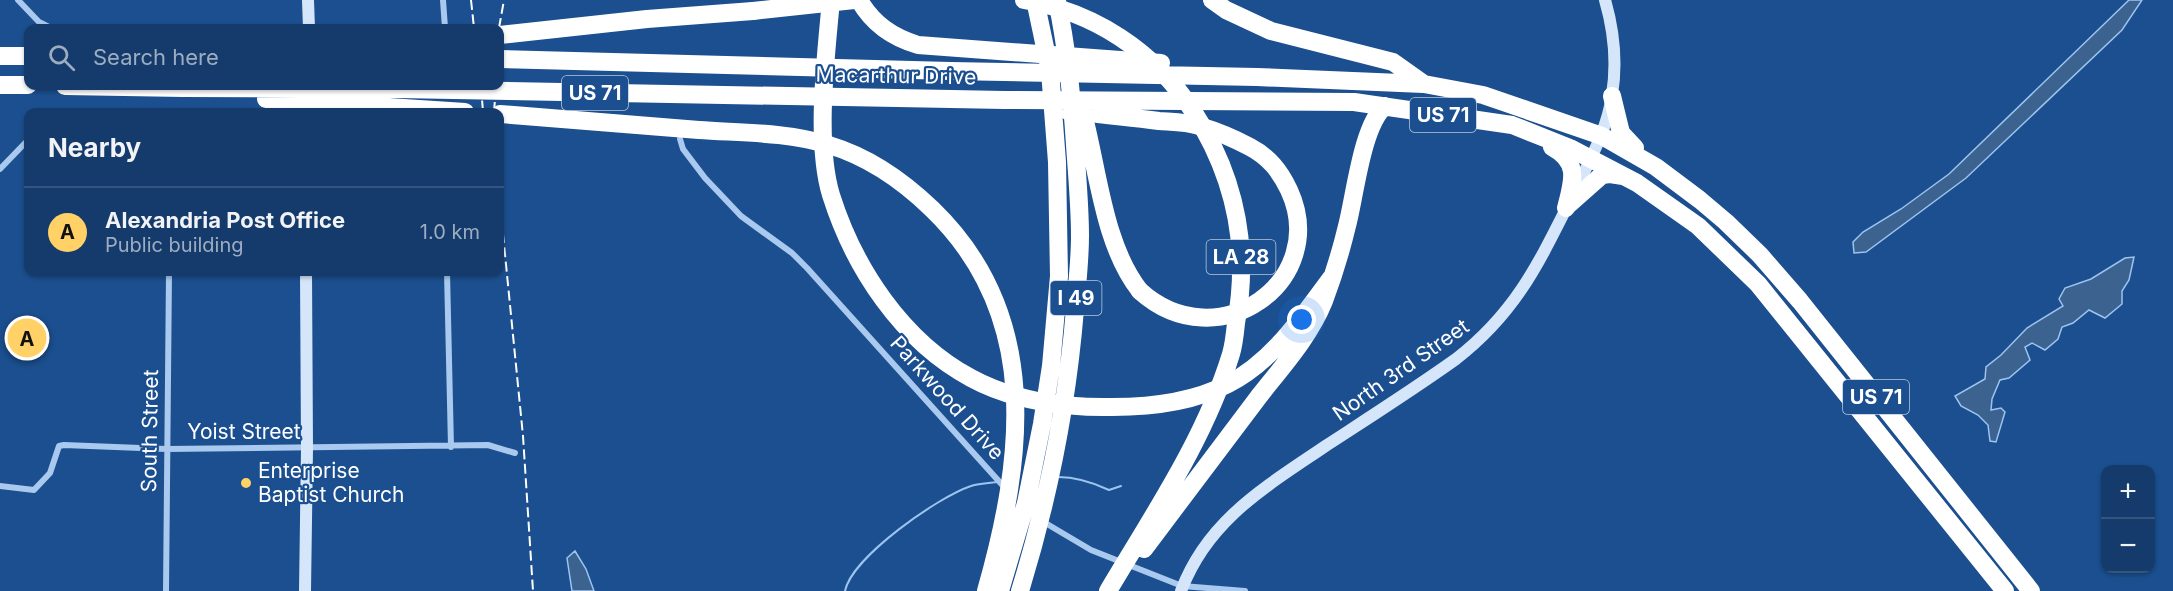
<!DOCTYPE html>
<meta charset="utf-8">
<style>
:root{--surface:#143b6b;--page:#1d4271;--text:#f1f3f6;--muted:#9dadc1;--line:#33557e;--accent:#ffd166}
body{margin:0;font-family:Inter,sans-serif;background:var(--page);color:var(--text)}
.controls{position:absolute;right:18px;bottom:18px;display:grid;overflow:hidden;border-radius:12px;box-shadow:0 2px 4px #0004}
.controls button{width:54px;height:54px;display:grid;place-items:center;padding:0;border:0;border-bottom:2px solid var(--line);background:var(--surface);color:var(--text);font:30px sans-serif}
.you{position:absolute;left:1302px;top:320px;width:21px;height:21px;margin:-15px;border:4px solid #fff;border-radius:50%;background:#1a73e8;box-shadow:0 0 0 9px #1a73e833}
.badge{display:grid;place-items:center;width:39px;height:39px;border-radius:50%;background:var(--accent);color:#111;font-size:20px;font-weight:700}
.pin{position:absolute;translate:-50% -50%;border:3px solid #fff;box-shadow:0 2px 6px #0006}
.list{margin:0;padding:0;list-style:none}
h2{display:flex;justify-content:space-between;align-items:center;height:78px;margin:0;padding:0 24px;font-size:26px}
h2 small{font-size:20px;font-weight:400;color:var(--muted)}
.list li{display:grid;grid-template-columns:39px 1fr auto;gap:18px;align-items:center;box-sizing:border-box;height:90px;padding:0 24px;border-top:2px solid var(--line)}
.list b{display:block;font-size:22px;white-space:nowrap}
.list p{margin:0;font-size:20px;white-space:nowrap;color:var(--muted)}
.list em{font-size:20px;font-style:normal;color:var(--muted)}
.icon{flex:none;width:33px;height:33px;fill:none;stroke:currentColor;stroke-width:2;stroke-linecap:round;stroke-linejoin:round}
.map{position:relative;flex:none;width:2173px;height:591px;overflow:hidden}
.search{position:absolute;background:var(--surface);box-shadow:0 2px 4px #0004;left:24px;top:24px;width:480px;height:66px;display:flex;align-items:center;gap:15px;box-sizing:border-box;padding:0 21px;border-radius:12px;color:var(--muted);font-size:22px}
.panel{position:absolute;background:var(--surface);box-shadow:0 2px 4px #0004;left:24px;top:108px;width:480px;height:168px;border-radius:12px}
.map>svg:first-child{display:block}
.water{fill:#3c6290;stroke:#9cc4f0;stroke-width:1.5}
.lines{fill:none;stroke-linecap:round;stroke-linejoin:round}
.stream{stroke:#9cc4f0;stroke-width:2}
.street{stroke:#a9c9ee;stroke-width:6}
.secondary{stroke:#d6e6fa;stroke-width:12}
.highway{stroke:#fff;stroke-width:18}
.rail{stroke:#fff;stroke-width:2;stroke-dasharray:10 4.5;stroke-linecap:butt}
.highway-bridge{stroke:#fff;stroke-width:18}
.poi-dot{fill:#ffd166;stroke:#1b4f8f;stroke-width:2}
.labels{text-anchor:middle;stroke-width:4.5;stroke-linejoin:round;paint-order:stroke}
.shield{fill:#1b4f8f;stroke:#bbcadd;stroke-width:1.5}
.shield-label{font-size:20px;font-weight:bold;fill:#fff}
.street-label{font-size:21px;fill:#fff;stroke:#1b4f8f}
.poi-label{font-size:21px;fill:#fff;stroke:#1b4f8f;text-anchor:start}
</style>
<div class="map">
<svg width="2173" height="591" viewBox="0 0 2173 591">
<rect width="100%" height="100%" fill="#1b4f8f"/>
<!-- water -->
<path class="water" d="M2129,0H2142L2122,30L1966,178L1866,252L1854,253L1853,242L1863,232L1901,209L1949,174Z
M2134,257L2129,280L2122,291V304L2105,318L2089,310L2073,323L2062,327L2058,339L2045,350L2032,343L2025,347L2030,360L2009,378L2000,380L1992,399L1991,410L2001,408L2005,412L1996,442L1990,441L1988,425L1978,415L1961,406L1955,396L1985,379L1986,367L2001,355L2027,328L2063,306L2059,299L2065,288L2091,279L2125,258Z
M575,551L586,569L594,591H572L567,558Z"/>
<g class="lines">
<!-- stream -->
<path class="stream" d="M1058,477C1076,477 1092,482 1109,490L1121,486
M845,591C852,557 938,497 971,486C979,483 990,483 998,482"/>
<!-- street -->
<path class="street" d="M18,0L39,22L51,28
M443,0L445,28
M680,139L683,149L705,178L741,216L792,253L807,268L1005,488
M0,169L28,140
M447,272L451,447
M0,486L34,490L50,473L59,446L64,445L166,449L488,445L515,453
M1042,521L1091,550L1182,586L1245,591
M166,591L169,272"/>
<!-- secondary -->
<path class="secondary" d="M308,0L309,28
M305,591L307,449L306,272
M1181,591C1208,519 1267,486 1327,445C1370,417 1414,389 1456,359C1518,311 1540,260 1574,193C1589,161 1607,131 1612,95C1617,64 1614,31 1605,0"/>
<!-- highway -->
<path class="highway" d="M831,0C826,56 815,142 831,195C854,268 902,341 971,378C1013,401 1066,408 1112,407C1151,407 1193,402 1228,384C1272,362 1302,317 1331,278
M859,0C873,24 892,37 918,45L1161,63
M1212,0L1226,10L1271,31L1393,62L1424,84
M500,35L647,19L753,11
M0,56H28
M950,71L1257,77L1424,84L1483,95L1602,136L1656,167L1700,200L1726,222L1760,255L1800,301L2031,591
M0,85H28
M65,86L184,88
M1612,96L1621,133L1635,148
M1005,100L1354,102L1512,125L1570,148L1637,183L1698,226L1758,284L2005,591
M1068,111C1098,114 1128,117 1159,121C1172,122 1187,122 1199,126C1216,131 1235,139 1250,147C1269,157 1280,171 1289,190C1331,281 1218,361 1140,291
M1552,147C1580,162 1573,181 1566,208
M1567,206L1602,175L1610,174L1623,176
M1260,395C1283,366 1310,336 1324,301C1333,277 1341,251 1347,226C1355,196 1362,125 1385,106"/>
<!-- rail -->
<path class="rail" d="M471,0L474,28
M499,28L504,0
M481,86L483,112
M494,112L496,86
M500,204L523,436L533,591"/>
<!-- highway-bridge -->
<path class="highway-bridge" d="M1024,0C1094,12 1154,51 1193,111C1235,176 1250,247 1236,323C1235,333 1234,344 1231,354C1205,439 1153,515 1108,591
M753,11L854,0
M500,59L950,71
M184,88L398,89L1005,100
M266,99L465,112
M1081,106C1098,165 1102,243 1140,291
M500,114C566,119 632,125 699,130C742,133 787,132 829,145C869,157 902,180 932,209C1042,315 1024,457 986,591
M1144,549L1260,395
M1000,591L1026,503L1042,424L1051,366L1059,276L1057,162L1050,71L1035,0
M1020,591C1049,497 1067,408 1075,309C1077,285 1080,261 1080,236C1080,206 1077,175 1075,145C1072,97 1067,48 1057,1"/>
</g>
<!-- markers -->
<circle class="poi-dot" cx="246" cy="483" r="6"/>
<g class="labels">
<!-- shield labels -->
<g class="shield">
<rect x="562" y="76" width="66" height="34" rx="4.5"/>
<rect x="1410" y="98" width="66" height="34" rx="4.5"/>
<rect x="1206.5" y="240" width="69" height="34" rx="4.5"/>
<rect x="1050.5" y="281" width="51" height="34" rx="4.5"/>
<rect x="1843" y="380" width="66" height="34" rx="4.5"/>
</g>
<g class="shield-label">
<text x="595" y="100">US 71</text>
<text x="1443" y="122">US 71</text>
<text x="1241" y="264">LA 28</text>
<text x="1076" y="305">I 49</text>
<text x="1876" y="404">US 71</text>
</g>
<!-- street labels -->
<g class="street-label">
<text transform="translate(896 76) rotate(1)" y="7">Macarthur Drive</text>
<text transform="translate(1401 370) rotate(-35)" y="7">North 3rd Street</text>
<text transform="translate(947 398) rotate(48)" y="7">Parkwood Drive</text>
<text transform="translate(150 431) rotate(-89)" y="7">South Street</text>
<text x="244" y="439">Yoist Street</text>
</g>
<!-- poi labels -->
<g class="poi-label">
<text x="258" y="478">Enterprise<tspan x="258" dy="24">Baptist Church</tspan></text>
</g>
</g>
</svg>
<div class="controls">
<button>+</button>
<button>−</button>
</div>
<div class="you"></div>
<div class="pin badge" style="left:27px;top:338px">A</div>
<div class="search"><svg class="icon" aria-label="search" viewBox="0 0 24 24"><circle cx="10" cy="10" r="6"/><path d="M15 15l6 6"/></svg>Search here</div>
<section class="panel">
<h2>Nearby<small></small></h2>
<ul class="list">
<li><span class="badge">A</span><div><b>Alexandria Post Office</b><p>Public building</p></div><em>1.0 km</em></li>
</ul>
</section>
</div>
